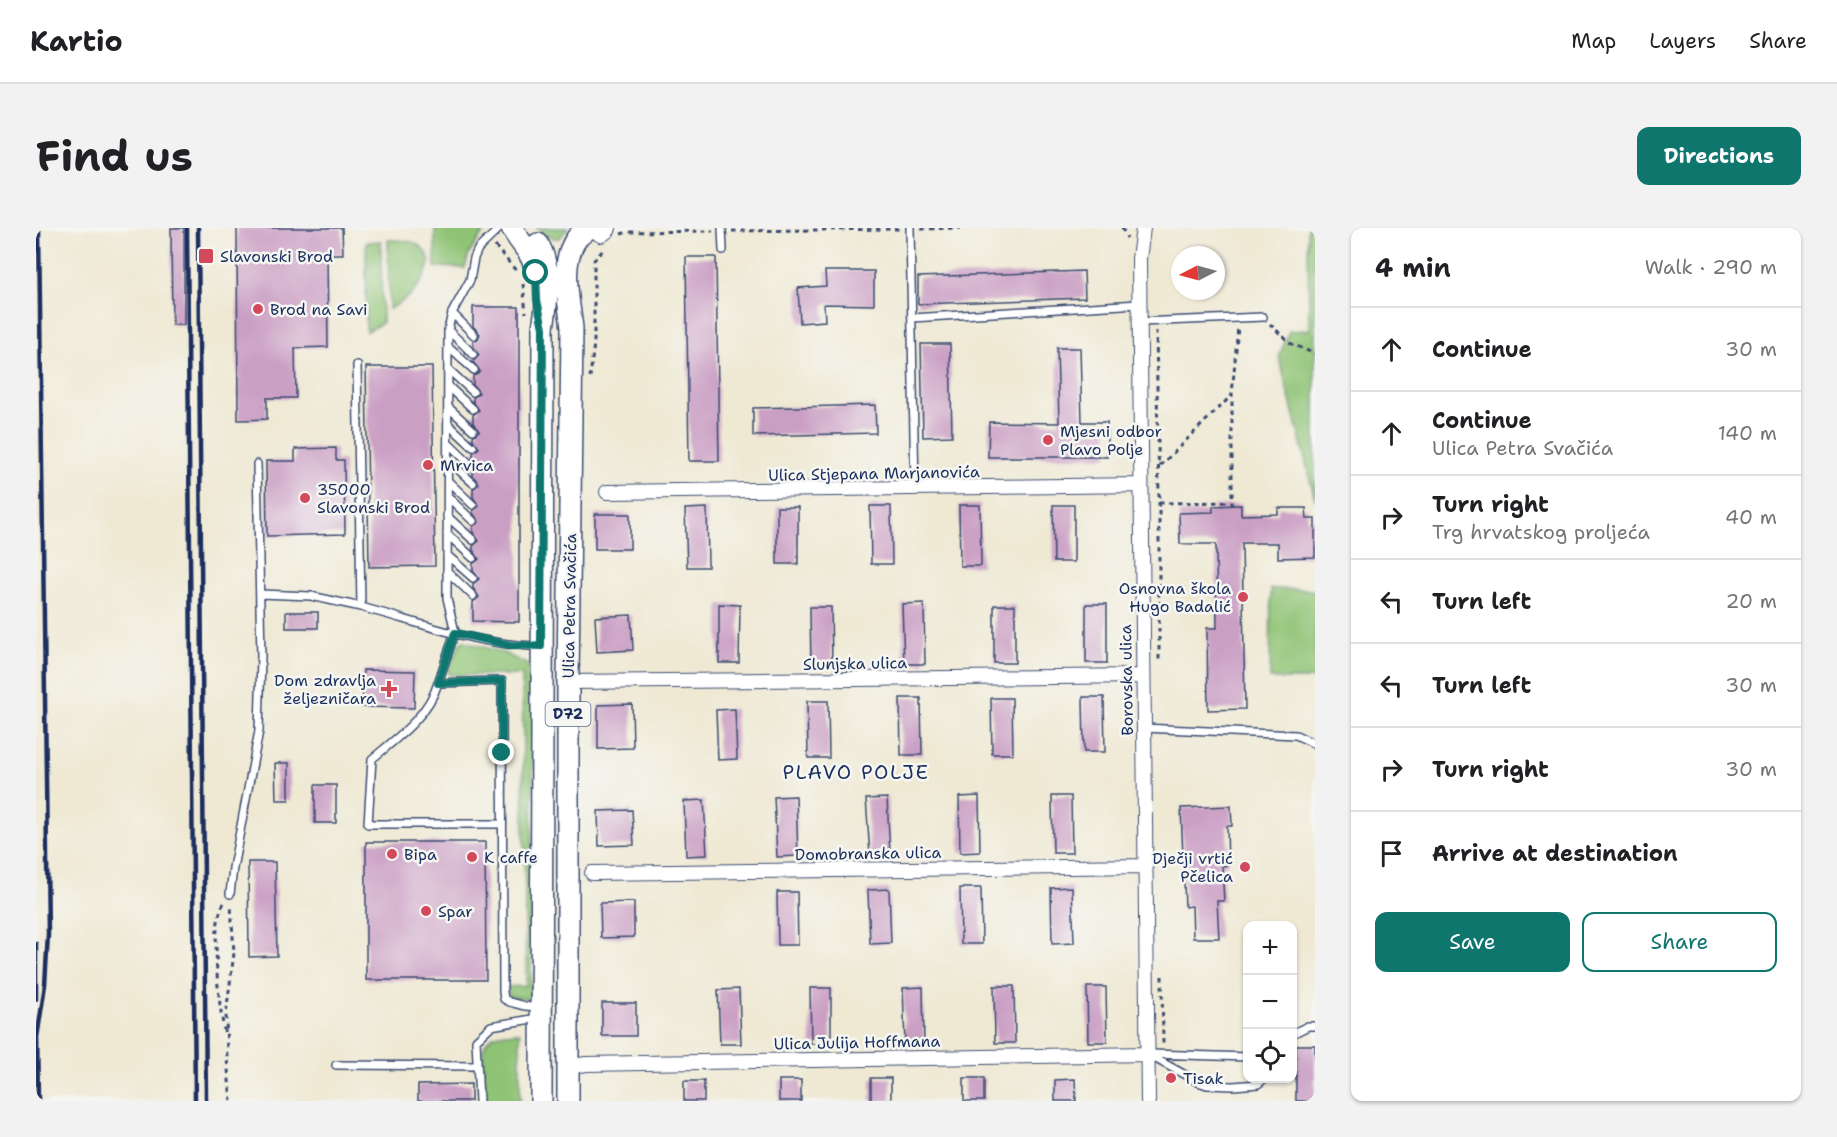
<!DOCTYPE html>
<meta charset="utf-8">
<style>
:root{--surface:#fff;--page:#f2f2f2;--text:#202124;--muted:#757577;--line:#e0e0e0;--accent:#0f766e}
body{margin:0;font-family:"Shantell Sans",sans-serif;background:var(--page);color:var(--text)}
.controls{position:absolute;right:18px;bottom:18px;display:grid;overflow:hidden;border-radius:12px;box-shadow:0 2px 4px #0004}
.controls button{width:54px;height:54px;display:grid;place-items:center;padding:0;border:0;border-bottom:2px solid var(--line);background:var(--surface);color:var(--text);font:30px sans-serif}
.compass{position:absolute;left:1135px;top:18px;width:54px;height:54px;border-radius:50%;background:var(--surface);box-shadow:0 2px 4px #0004;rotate:264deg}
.stop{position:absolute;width:18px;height:18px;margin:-14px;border:4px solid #0f766e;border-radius:50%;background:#fff}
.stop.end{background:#0f766e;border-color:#fff;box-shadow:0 2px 6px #0008}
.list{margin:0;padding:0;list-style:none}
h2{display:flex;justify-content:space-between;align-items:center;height:78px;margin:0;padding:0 24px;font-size:26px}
h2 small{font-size:20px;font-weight:400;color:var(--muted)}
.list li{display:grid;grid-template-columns:39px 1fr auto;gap:18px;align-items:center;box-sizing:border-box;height:84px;padding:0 24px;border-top:2px solid var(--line)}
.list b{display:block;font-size:22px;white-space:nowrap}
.list p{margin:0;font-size:20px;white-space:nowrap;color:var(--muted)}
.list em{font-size:20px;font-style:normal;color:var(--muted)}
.actions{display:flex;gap:12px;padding:18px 24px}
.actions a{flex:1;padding:14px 0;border:2px solid var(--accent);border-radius:12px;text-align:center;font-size:21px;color:var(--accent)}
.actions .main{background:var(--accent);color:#fff}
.icon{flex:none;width:33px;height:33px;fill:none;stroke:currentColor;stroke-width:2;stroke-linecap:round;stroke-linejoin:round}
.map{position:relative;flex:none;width:1279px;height:873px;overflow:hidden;border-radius:12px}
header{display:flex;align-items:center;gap:36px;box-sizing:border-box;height:84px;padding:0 30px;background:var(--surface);border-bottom:2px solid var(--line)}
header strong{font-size:28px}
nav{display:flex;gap:33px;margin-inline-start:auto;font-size:21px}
.intro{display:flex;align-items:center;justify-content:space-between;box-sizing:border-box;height:144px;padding:0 36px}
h1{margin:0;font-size:42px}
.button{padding:15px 27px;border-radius:12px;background:var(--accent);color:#fff;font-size:21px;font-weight:700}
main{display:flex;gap:36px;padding:0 36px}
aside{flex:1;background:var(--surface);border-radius:12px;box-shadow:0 2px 4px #0004}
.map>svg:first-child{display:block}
.green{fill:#8fc374;stroke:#557969;stroke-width:1.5}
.building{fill:#ca9fc4}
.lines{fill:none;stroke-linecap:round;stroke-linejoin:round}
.service-casing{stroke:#3b4b70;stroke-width:10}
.minor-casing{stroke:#3b4b70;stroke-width:16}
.secondary-casing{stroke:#3b4b70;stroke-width:22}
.primary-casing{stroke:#3b4b70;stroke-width:24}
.path{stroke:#3b4b70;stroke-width:3;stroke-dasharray:4.5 4.5;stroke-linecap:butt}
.service{stroke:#fff;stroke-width:7}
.minor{stroke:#fff;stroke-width:14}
.secondary{stroke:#fff;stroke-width:20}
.primary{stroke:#fff;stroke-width:21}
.rail{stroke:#1b2f5e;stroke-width:4.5}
.route{stroke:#0f766e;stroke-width:8}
.poi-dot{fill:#d1495b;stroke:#f6f6f2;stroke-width:2}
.labels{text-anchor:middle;stroke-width:5;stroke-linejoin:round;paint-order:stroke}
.shield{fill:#f6f6f2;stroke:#5d6b8a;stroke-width:1.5}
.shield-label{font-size:15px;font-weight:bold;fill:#1b2f5e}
.poi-label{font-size:16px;fill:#1b2f5e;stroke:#f6f6f2;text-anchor:start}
.street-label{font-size:16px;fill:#1b2f5e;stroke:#f6f6f2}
.quarter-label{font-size:20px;letter-spacing:1.5px;fill:#1b2f5e;stroke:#f6f6f2}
</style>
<header>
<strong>Kartio</strong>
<nav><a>Map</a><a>Layers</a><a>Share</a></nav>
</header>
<div class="intro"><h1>Find us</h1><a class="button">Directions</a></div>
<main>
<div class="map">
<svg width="1279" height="873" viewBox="0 0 1279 873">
<rect width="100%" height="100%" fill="#f6f6f2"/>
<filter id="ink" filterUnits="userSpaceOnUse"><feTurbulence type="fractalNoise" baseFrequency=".0167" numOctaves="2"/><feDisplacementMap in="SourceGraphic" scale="12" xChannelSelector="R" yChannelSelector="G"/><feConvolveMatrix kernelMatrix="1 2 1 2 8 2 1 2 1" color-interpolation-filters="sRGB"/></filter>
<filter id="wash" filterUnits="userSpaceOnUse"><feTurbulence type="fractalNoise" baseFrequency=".008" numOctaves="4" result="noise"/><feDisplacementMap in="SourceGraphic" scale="24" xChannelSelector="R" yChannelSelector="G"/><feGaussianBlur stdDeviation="1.35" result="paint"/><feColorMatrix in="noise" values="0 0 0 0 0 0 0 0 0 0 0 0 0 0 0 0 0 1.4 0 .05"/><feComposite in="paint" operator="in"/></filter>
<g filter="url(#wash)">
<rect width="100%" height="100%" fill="#efe9d4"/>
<!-- green -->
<path class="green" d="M399,0H447V5L433,26L429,40L399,39Z
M501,0H532L524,10C515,11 507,8 501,0Z
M1272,0H1279V271L1243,129L1253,103L1273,102Z
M352,12C372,12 385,11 394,32C389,55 373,71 353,81Z
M345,13L346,95L330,104V14Z
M1235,361L1279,362V451H1234Z
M428,413L468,425L498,440L495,771L476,769L470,763V759L490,758L486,447H413L412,443L423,416Z
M481,804L484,805V873H448L447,823C451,805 465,805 481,804Z"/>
<g id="blocks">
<!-- building -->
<path class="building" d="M135,0H148V97H136Z
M201,0H306L307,26H291L292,119L259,120L260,170H231V191L202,192Z
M650,29H680L683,233H653Z
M789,43H838V77L788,76L789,93L764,95L762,60L790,58Z
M1048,43L1049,70L882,76V49Z
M437,79H483V394L437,393V374L443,369L437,360V356L443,351L437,343V336L443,331L437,322V318L443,313L437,305V298L443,294L437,285V283L443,278L437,269V261L443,256L437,248V244L443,240L437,232V225L443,220L437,212V208L443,203L437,195V187L443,182L437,174V170L443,165L437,157V148L442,146L444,143L437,134L443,127L437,119V113L442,111L444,106L437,98Z
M885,116H914L916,208L887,209Z
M1021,120H1044L1046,194H1071V229H952L953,194L1023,195Z
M330,139H396L399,338L333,339Z
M839,177L840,205L717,208V180Z
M300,220V232H308L309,306L231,308L230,233H259V221Z
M923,277H944L945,338H924Z
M1017,277H1038V334H1018Z
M1205,277V287L1242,286V280H1270L1271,291H1279V329L1242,330V315H1206L1209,481L1172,482L1171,400H1181L1180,316H1144L1143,285L1177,284V278Z
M834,278H855L856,336H835Z
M741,279H762V336H741Z
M671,280L672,339H651L649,281Z
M559,286H594V321H559Z
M888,375L889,436H868L866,376Z
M683,376L704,377L703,435H683Z
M1050,376H1071V435H1050Z
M958,377H979V435H958Z
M774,379H795L796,437H775Z
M250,384H282V400H250Z
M595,387L597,422L561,424L559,389Z
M327,442L379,443L378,480L326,479Z
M1047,469H1068L1069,524H1048Z
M864,470H885L886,527H865Z
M955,470H976L977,526H956Z
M771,473H792L793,530H772Z
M596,476L597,520L562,521V477Z
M699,481L701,531L682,532L680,482Z
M239,535H253V572H240Z
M279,557H300V595H279Z
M760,568L762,628L741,629L738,569Z
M943,568L944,624L924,625L923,569Z
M1016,568H1035L1036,625H1017Z
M851,570L854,626L834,627L830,571Z
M668,572L671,627L650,628L648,573Z
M1195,578L1196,598H1191L1192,637L1186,638L1188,673H1181L1183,710H1157L1156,678L1149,679L1145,580Z
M596,582L598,617L563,618L562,583Z
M330,614H449L450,752H330Z
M212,634H239L241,728L213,729Z
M1036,659L1038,715L1016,716L1015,660Z
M924,660H945L946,716H925Z
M853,661L855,715L834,716L832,662Z
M741,664H761L762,717H742Z
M598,674V709L565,710L564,675Z
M958,758H978L979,815H959Z
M887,759L888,815H869L867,760Z
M1051,759H1070L1071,814H1052Z
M774,760H795V816H775Z
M703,761L705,816H684L682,762Z
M566,775H600V808H566Z
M1260,817H1279V873H1260Z
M835,850H855V873H835Z
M928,850H948V873H928Z
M1039,851L1040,873H1019V852Z
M743,852H765V873H743Z
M648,853H668V873H648Z
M435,856V873H382V857Z"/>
</g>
</g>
<g filter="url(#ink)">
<use href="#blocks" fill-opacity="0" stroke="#3b4b70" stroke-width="1.5"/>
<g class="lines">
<defs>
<path id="service" d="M686,0L687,22
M874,0L879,261
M416,85L438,107
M876,90L1103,76
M1103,94L1227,89
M412,102L437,126
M412,119L438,142
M321,137L325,379C382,394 446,419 505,418
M412,141L437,164
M412,158L437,181
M412,179L437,202
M412,196L437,219
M412,215L437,239
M412,232L437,255
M412,253L437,277
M412,269L437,293
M411,288L437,312
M411,306L437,330
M411,327L437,350
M411,343L437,368
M224,366L275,368L325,379
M419,404L411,370L412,102L416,85L434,52L438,30L442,21L464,0
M402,455L419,404
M1107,500L1260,507L1279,516
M466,596H332L336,531C361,510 392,488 402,455L466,453L467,764L468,771L474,774L489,778L504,779
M194,666L197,640L223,503L225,429L221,236
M1256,806L1272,798H1279
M1111,826L1162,854L1171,857L1197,858L1222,856L1229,850
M1115,826L1212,829
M300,837L441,838
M443,873L440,812L455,798L502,790"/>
<path id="minor" d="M1107,0L1103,31L1112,873
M571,264L1105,257
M532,454L1107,448
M556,645L1109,638
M532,839L550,836L1111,826"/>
<path id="secondary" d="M565,4L570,0"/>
<path id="primary" d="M476,0C483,15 498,26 500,43
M502,16C516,41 511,74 507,100L505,873
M532,873V454L536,100C533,73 523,34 541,10C544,6 549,4 552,0"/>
</defs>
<!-- service casing -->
<use href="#service" class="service-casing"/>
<!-- minor casing -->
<use href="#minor" class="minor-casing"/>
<!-- secondary casing -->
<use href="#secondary" class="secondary-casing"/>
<!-- primary casing -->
<use href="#primary" class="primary-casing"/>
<!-- path -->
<path class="path" d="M1086,0L1091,10
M885,1L925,0
M696,3L863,1
M585,6L592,4L677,3
M459,18L482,45
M487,56L490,85
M1234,96L1254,115L1279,126
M1120,103L1123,267V435
M554,150L558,115V32L569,20
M1124,238L1196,167L1202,98
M1123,275L1196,274
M1196,277V167
M188,675C173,698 183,779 189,807
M1126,748L1127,816
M195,873L191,831L190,786L198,725L195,676"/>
<!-- service -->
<use href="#service" class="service"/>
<!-- minor -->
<use href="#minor" class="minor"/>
<!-- secondary -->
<use href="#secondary" class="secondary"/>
<!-- primary -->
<use href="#primary" class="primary"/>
<!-- rail -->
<path class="rail" d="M151,0L159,873
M162,0L170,873
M0,716V771
M1,801L2,873
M1,810L9,757L12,706L3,0"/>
</g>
</g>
<g class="lines" filter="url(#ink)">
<!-- route -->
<path class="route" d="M466,525V453L402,455L419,405L474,417L505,418L507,100L501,72L500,45"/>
</g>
<!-- markers -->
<g class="poi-dot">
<rect x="162" y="20" width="16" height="16" rx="3"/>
<circle cx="222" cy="81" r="6"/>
<circle cx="1012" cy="212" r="6"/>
<circle cx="392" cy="237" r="6"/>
<circle cx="269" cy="270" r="6"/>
<circle cx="1207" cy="369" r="6"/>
<path d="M350 452h6v6h6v6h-6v6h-6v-6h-6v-6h6z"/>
<circle cx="356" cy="626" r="6"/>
<circle cx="436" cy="629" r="6"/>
<circle cx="1209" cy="639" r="6"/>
<circle cx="390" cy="683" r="6"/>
<circle cx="1135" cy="850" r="6"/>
</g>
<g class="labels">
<!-- shield labels -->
<rect class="shield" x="509.5" y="474" width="45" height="24" rx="4.5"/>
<g class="shield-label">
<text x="532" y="491">D72</text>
</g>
<!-- poi labels -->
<g class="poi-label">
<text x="184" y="34">Slavonski Brod</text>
<text x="234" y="87">Brod na Savi</text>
<text x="1024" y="209">Mjesni odbor<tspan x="1024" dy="18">Plavo Polje</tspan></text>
<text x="404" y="243">Mrvica</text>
<text x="281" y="267">35000<tspan x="281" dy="18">Slavonski Brod</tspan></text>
<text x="1195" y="366" text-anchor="end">Osnovna škola<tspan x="1195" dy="18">Hugo Badalić</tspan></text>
<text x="340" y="458" text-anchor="end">Dom zdravlja<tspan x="340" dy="18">željezničara</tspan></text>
<text x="368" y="632">Bipa</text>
<text x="448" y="635">K caffe</text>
<text x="1197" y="636" text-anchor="end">Dječji vrtić<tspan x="1197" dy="18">Pčelica</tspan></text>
<text x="402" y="689">Spar</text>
<text x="1147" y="856">Tisak</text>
</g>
<!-- street labels -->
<g class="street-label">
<text transform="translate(838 245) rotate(-1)" y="6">Ulica Stjepana Marjanovića</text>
<text transform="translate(533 378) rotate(-89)" y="6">Ulica Petra Svačića</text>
<text transform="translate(819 435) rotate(-1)" y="6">Slunjska ulica</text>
<text transform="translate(1090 452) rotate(-91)" y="6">Borovska ulica</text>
<text transform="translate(832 625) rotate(-1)" y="6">Domobranska ulica</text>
<text transform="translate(821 814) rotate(-1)" y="6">Ulica Julija Hoffmana</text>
</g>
<!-- quarter labels -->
<g class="quarter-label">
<text x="820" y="551">PLAVO POLJE</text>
</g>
</g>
</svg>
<div class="controls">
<button>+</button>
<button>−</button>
<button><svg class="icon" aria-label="locate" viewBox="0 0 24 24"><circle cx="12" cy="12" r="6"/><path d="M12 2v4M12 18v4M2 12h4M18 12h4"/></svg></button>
</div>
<svg class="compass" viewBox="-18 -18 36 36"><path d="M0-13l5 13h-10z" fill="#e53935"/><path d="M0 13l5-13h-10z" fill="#757577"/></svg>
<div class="stop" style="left:500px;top:45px"></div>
<div class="stop end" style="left:466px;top:525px"></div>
</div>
<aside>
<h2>4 min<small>Walk · 290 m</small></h2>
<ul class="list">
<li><svg class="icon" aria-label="ahead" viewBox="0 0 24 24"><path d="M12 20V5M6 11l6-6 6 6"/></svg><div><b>Continue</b></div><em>30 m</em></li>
<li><svg class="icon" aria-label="ahead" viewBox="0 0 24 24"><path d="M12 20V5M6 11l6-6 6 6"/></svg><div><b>Continue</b><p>Ulica Petra Svačića</p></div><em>140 m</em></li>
<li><svg class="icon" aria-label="right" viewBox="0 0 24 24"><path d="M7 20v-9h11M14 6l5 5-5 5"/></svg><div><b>Turn right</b><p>Trg hrvatskog proljeća</p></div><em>40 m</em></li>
<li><svg class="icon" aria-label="left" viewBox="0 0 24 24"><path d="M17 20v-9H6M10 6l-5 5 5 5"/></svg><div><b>Turn left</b></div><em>20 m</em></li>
<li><svg class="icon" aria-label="left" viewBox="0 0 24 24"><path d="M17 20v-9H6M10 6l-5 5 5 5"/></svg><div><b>Turn left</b></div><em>30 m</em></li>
<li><svg class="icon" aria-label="right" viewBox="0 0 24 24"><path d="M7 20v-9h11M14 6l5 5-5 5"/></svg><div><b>Turn right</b></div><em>30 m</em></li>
<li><svg class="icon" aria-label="arrive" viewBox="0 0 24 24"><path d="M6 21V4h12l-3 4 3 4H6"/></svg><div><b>Arrive at destination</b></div></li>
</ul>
<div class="actions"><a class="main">Save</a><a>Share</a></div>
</aside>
</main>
